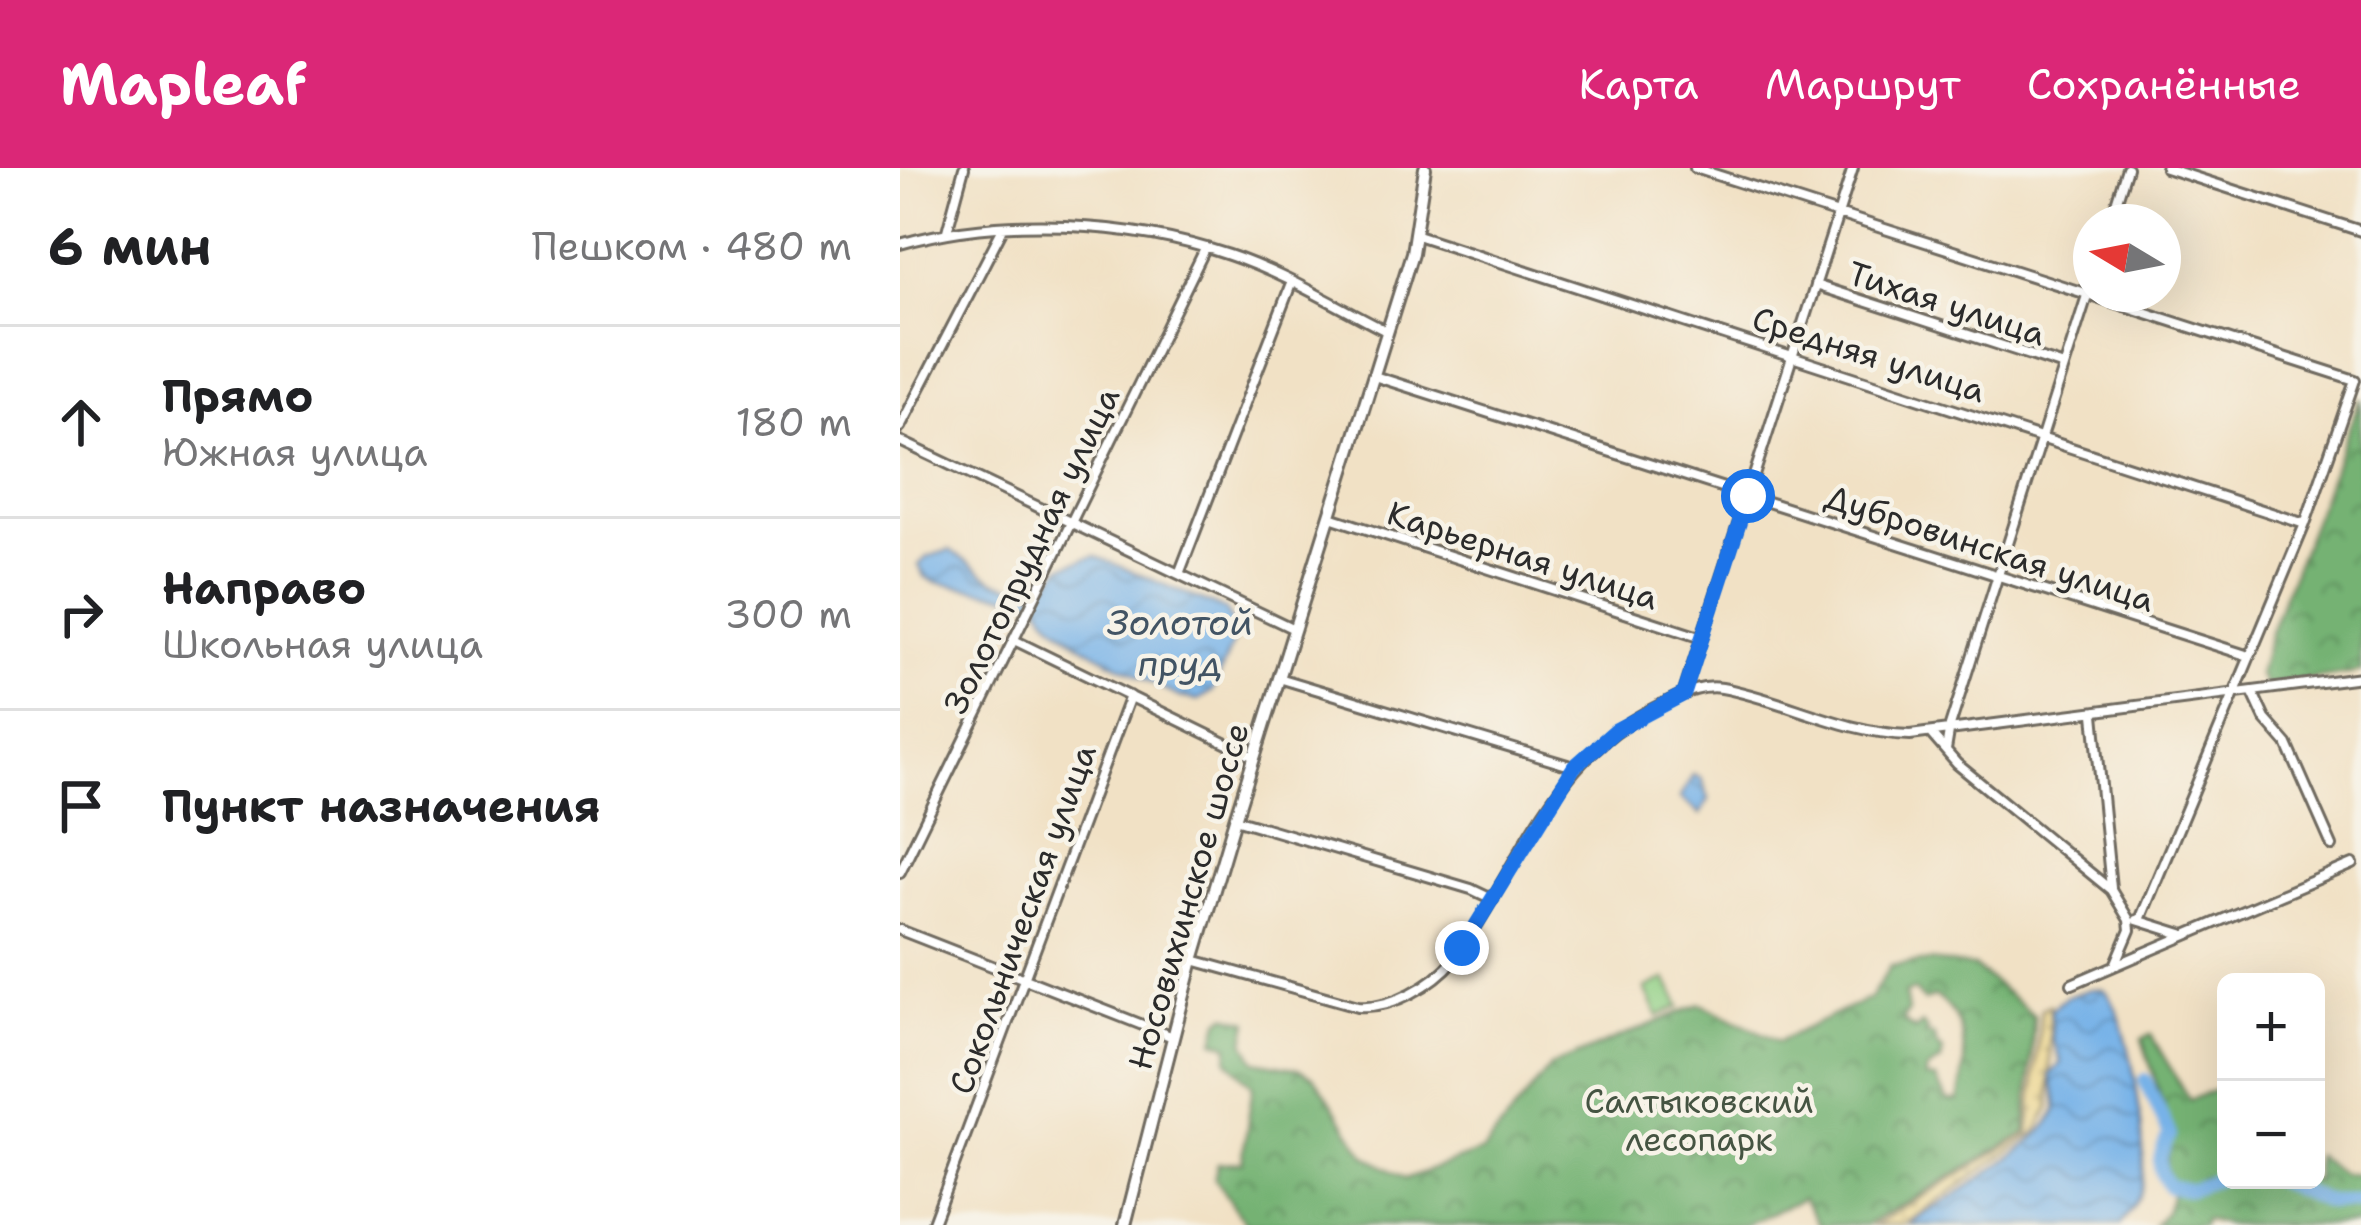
<!DOCTYPE html>
<html lang="ru">
<meta charset="utf-8">
<style>
:root{--surface:#fff;--page:#f2f2f2;--text:#202124;--muted:#757577;--line:#e0e0e0;--accent:#db2777}
body{margin:0;font-family:"Shantell Sans",sans-serif;background:var(--page);color:var(--text)}
.controls{position:absolute;right:36px;bottom:36px;display:grid;overflow:hidden;border-radius:18px;box-shadow:0 12px 48px #0002}
.controls button{width:108px;height:108px;display:grid;place-items:center;padding:0;border:0;border-bottom:3px solid var(--line);background:var(--surface);color:var(--text);font:60px sans-serif}
.compass{position:absolute;left:1173px;top:36px;width:108px;height:108px;border-radius:50%;background:var(--surface);box-shadow:0 12px 48px #0002;rotate:280deg}
.stop{position:absolute;width:36px;height:36px;margin:-27px;border:9px solid #1a73e8;border-radius:50%;background:#fff}
.stop.end{background:#1a73e8;border-color:#fff;box-shadow:0 3px 12px #0008}
.list{margin:0;padding:0;list-style:none}
h2{display:flex;justify-content:space-between;align-items:center;height:156px;margin:0;padding:0 48px;font-size:51px}
h2 small{font-size:39px;font-weight:400;color:var(--muted)}
.list li{display:grid;grid-template-columns:78px 1fr auto;gap:36px;align-items:center;box-sizing:border-box;height:192px;padding:0 48px;border-top:3px solid var(--line)}
.list b{display:block;font-size:45px;white-space:nowrap}
.list p{margin:0;font-size:39px;white-space:nowrap;color:var(--muted)}
.list em{font-size:39px;font-style:normal;color:var(--muted)}
.icon{flex:none;width:66px;height:66px;fill:none;stroke:currentColor;stroke-width:2;stroke-linecap:round;stroke-linejoin:round}
.map{position:relative;flex:none;width:1461px;height:1057px;overflow:hidden}
header{display:flex;align-items:center;gap:72px;box-sizing:border-box;height:168px;padding:0 60px;background:var(--accent);color:#fff}
header strong{font-size:57px}
nav{display:flex;gap:66px;margin-inline-start:auto;font-size:42px}
main{display:flex}
aside{flex:1;background:var(--surface)}
.map>svg:first-child{display:block}
.forest{fill:url(#forest-crowns);stroke:#506e4f;stroke-width:3;fill-rule:evenodd}
.sand{fill:url(#sand-dots);stroke:#8c8264;stroke-width:3}
.green{fill:#92d086;stroke:#5e7e58;stroke-width:3}
.water{fill:url(#water-waves);stroke:#516e8a;stroke-width:3}
.lines{fill:none;stroke-linecap:round;stroke-linejoin:round}
.river{stroke:#77b2e8;stroke-width:14}
.street-casing{stroke:#706b61;stroke-width:14}
.secondary-casing{stroke:#706b61;stroke-width:16}
.street{stroke:#fff;stroke-width:8}
.secondary{stroke:#fff;stroke-width:10}
.route{stroke:#1a73e8;stroke-width:15}
.labels{text-anchor:middle;stroke-width:9;stroke-linejoin:round;paint-order:stroke}
.street-label{font-size:33px;fill:#2b2b2b;stroke:#f7f3e8}
.park-label{font-size:33px;fill:#455442;stroke:#f7f3e8}
.water-label{font-size:36px;font-style:italic;fill:#425464;stroke:#f7f3e8}
</style>
<header>
<strong>Mapleaf</strong>
<nav><a>Карта</a><a>Маршрут</a><a>Сохранённые</a></nav>
</header>
<main>
<aside>
<h2>6 мин<small>Пешком · 480 m</small></h2>
<ul class="list">
<li><svg class="icon" aria-label="ahead" viewBox="0 0 24 24"><path d="M12 20V5M6 11l6-6 6 6"/></svg><div><b>Прямо</b><p>Южная улица</p></div><em>180 m</em></li>
<li><svg class="icon" aria-label="right" viewBox="0 0 24 24"><path d="M7 20v-9h11M14 6l5 5-5 5"/></svg><div><b>Направо</b><p>Школьная улица</p></div><em>300 m</em></li>
<li><svg class="icon" aria-label="arrive" viewBox="0 0 24 24"><path d="M6 21V4h12l-3 4 3 4H6"/></svg><div><b>Пункт назначения</b></div></li>
</ul>
</aside>
<div class="map">
<svg width="1461" height="1057" viewBox="0 0 1461 1057">
<defs>
<pattern id="forest-crowns" width="20" height="18" patternUnits="userSpaceOnUse" patternTransform="scale(3)"><rect width="20" height="18" fill="#75b273"/><path d="M2 6a3 3 0 1 1 6 0M12 15a3 3 0 1 1 6 0" fill="none" stroke="#60915f"/></pattern>
<pattern id="sand-dots" width="8" height="8" patternUnits="userSpaceOnUse" patternTransform="scale(3)"><rect width="8" height="8" fill="#eeda9e"/><path d="M2 2h.1M6 6h.1" fill="none" stroke="#cb8" stroke-width="1.8" stroke-linecap="round"/></pattern>
<pattern id="water-waves" width="16" height="10" patternUnits="userSpaceOnUse" patternTransform="scale(3)"><rect width="16" height="10" fill="#77b2e8"/><path d="M0 5q4-4 8 0t8 0" fill="none" stroke="#6291bc"/></pattern>
</defs>
<rect width="100%" height="100%" fill="#f7f3e8"/>
<filter id="ink" filterUnits="userSpaceOnUse"><feTurbulence type="fractalNoise" baseFrequency=".00833" numOctaves="2"/><feDisplacementMap in="SourceGraphic" scale="24" xChannelSelector="R" yChannelSelector="G"/><feConvolveMatrix kernelMatrix="1 2 1 2 8 2 1 2 1" color-interpolation-filters="sRGB"/></filter>
<filter id="wash" filterUnits="userSpaceOnUse"><feTurbulence type="fractalNoise" baseFrequency=".004" numOctaves="4" result="noise"/><feDisplacementMap in="SourceGraphic" scale="48" xChannelSelector="R" yChannelSelector="G"/><feGaussianBlur stdDeviation="2.7" result="paint"/><feColorMatrix in="noise" values="0 0 0 0 0 0 0 0 0 0 0 0 0 0 0 0 0 1.4 0 .05"/><feComposite in="paint" operator="in"/></filter>
<g filter="url(#wash)">
<rect width="100%" height="100%" fill="#f1e1c5"/>
<!-- forest -->
<path class="forest" d="M1461,230V504L1366,518L1359,507L1370,464Z
M1031,793L1074,799L1134,847L1126,965L966,1057H920L903,1030L846,1057H346L314,1011L318,995L342,994L353,918L328,892L329,877L315,872L320,852L326,847L349,853L345,873L355,893L400,901L415,910L466,988L505,1011L583,983L651,898L801,836L879,873L970,830L991,798ZM1014,822L1024,833L1035,828C1070,850 1067,898 1059,933H1048L1036,911L1025,910L1027,902L1041,893L1043,882L1038,880L1033,867H1025L1028,862L1022,856L1015,862L1002,853L1008,844L1005,826Z
M1251,867L1289,932L1326,918V1012H1416V987L1442,1006L1461,1007V1057H1331L1304,1051L1302,1057H1254L1265,1045L1272,1021L1266,999L1272,964L1242,871Z"/>
<!-- sand -->
<path class="sand" d="M1150,837V940L1136,964L1004,1057H974L1129,965L1141,841Z"/>
<!-- green -->
<path class="green" d="M766,811L780,838L758,848L745,821Z"/>
<!-- water -->
<path class="water" d="M50,382L94,413L140,426L162,398L195,388L325,442L337,464L313,523L299,532L279,529C245,510 149,470 139,433L34,414L24,408L19,397L27,389Z
M793,607L801,610L809,631L800,646L780,630Z
M1192,821L1204,822C1231,846 1248,978 1242,1015C1239,1030 1228,1044 1220,1057H1011C1023,1044 1035,1041 1049,1031C1074,1015 1147,969 1156,943C1160,931 1152,919 1150,907L1161,895L1152,870L1151,842L1166,829Z"/>
<g class="lines">
<!-- river -->
<path class="river" d="M1245,912L1270,967C1259,986 1255,999 1268,1018L1290,1021L1326,1008
M1376,1012L1430,1035H1461"/>
</g>
</g>
<g filter="url(#ink)">
<g class="lines">
<defs>
<path id="street" d="M795,0L1455,212L1405,356L1240,752
M1266,0L1461,63
M1210,54L1227,0
M47,63L64,0
M517,67L1405,356
M0,76C101,47 229,53 329,87C383,105 436,138 488,164
M915,117L1164,198
M474,208L1349,488
M0,259L103,60
M0,273L394,461
M430,349L802,470
M279,406L391,116
M114,472L354,589
M379,510L674,599
M784,525L953,0
M1353,525L1365,551L1387,576L1432,678
M1194,546L1211,720
M1031,566L1057,596L1211,722L1229,752L1230,762L1216,795
M1046,582L1050,558L1191,115
M335,651L571,721L592,731
M0,704L305,81
M1237,752L1285,767
M0,762L273,869
M293,792L458,838C492,841 533,817 555,791C621,697 649,590 760,537C780,528 799,516 822,520C886,532 942,565 1010,567L1461,509
M1172,816L1453,696
M32,1057L230,528"/>
<path id="secondary" d="M225,1057L293,792L335,651L512,85L525,0"/>
</defs>
<!-- street casing -->
<use href="#street" class="street-casing"/>
<!-- secondary casing -->
<use href="#secondary" class="secondary-casing"/>
<!-- street -->
<use href="#street" class="street"/>
<!-- secondary -->
<use href="#secondary" class="secondary"/>
</g>
</g>
<g class="lines" filter="url(#ink)">
<!-- route -->
<path class="route" d="M562,780L674,599L716,562L784,526L848,328"/>
</g>
<g class="labels">
<!-- street labels -->
<g class="street-label">
<text transform="translate(1047 135) rotate(18)" y="12">Тихая улица</text>
<text transform="translate(969 186) rotate(18)" y="12">Средняя улица</text>
<text transform="translate(1090 380) rotate(18)" y="12">Дубровинская улица</text>
<text transform="translate(131 382) rotate(-64)" y="12">Золотопрудная улица</text>
<text transform="translate(623 387) rotate(18)" y="12">Карьерная улица</text>
<text transform="translate(288 728) rotate(-74)" y="12">Носовихинское шоссе</text>
<text transform="translate(122 751) rotate(-70)" y="12">Сокольническая улица</text>
</g>
<!-- park labels -->
<g class="park-label">
<text x="799" y="945">Салтыковский<tspan x="799" dy="38">лесопарк</tspan></text>
</g>
<!-- water labels -->
<g class="water-label">
<text x="280" y="467">Золотой<tspan x="280" dy="41">пруд</tspan></text>
</g>
</g>
</svg>
<div class="controls">
<button>+</button>
<button>−</button>
</div>
<svg class="compass" viewBox="-18 -18 36 36"><path d="M0-13l5 13h-10z" fill="#e53935"/><path d="M0 13l5-13h-10z" fill="#757577"/></svg>
<div class="stop" style="left:848px;top:328px"></div>
<div class="stop end" style="left:562px;top:780px"></div>
</div>
</main>
